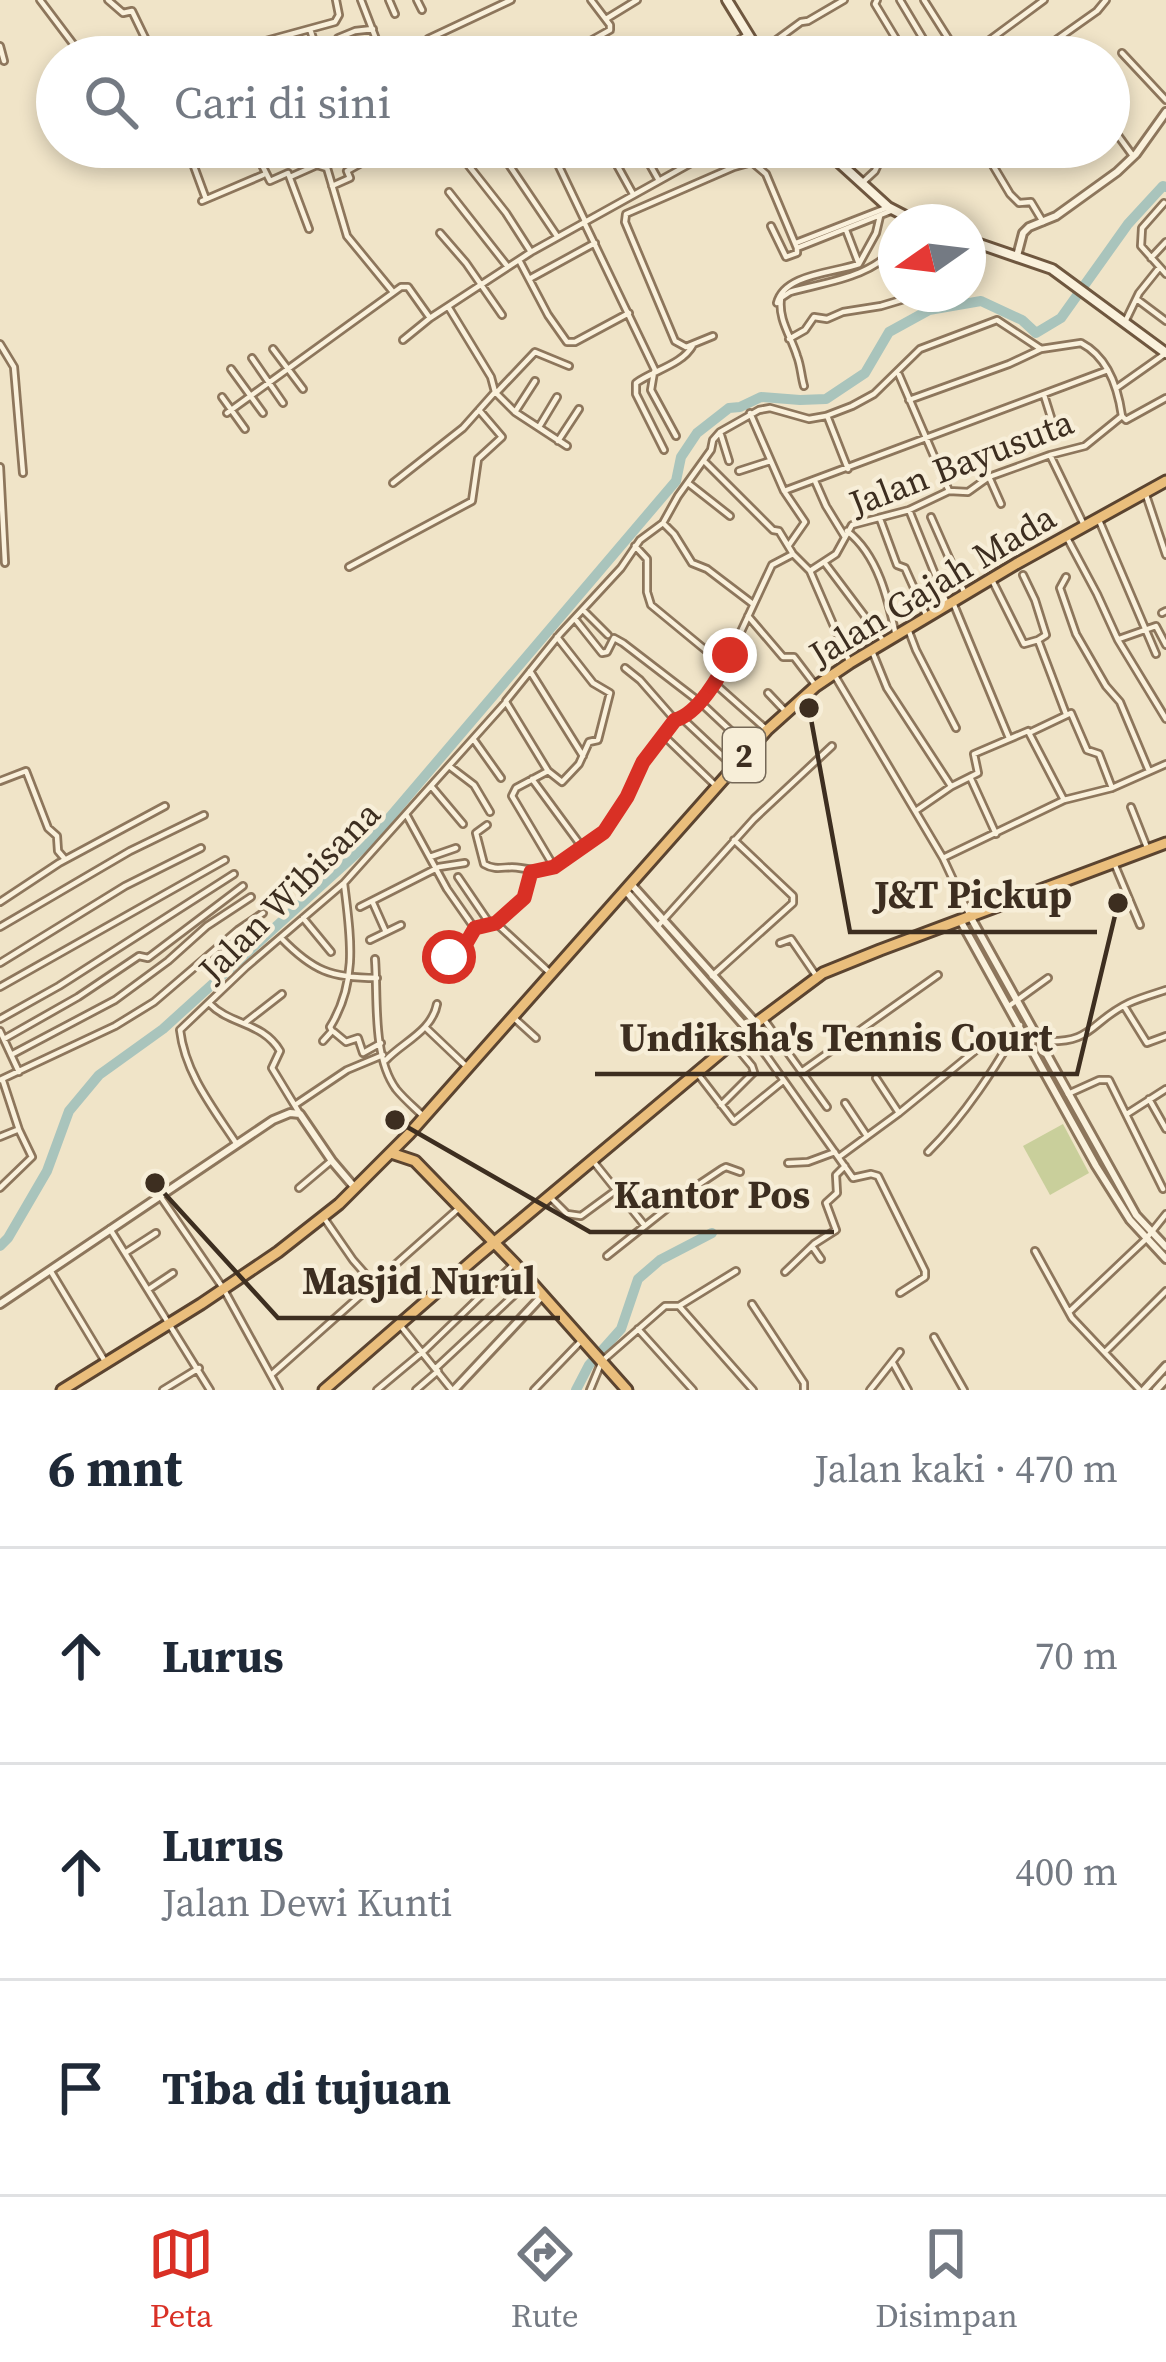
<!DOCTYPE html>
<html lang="id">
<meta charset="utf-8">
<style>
:root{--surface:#fff;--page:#f2f2f3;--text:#1f2937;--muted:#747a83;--line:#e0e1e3;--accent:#d93025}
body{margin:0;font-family:"Source Serif 4",serif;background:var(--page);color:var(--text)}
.compass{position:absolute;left:878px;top:204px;width:108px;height:108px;border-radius:50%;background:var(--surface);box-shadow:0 6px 18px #0003;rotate:256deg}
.stop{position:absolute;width:36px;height:36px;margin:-27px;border:9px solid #d93025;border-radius:50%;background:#fff}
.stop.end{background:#d93025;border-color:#fff;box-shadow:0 3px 12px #0008}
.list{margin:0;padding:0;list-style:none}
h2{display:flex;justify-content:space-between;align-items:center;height:156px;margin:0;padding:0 48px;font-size:51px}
h2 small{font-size:39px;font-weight:400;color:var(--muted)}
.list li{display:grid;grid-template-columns:78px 1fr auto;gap:36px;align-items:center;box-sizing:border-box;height:216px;padding:0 48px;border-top:3px solid var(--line)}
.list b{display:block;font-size:45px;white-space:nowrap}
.list p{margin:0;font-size:39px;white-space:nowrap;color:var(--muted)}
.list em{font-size:39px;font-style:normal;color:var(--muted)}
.icon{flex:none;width:66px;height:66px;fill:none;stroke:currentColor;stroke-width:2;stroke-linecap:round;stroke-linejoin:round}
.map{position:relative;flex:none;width:1166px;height:1390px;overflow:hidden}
.search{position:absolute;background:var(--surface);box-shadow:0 6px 18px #0003;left:36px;right:36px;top:36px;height:132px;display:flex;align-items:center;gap:30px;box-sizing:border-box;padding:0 42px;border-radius:66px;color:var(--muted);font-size:45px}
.sheet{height:804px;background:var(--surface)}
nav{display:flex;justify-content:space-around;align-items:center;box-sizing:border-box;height:168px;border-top:3px solid var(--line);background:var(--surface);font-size:33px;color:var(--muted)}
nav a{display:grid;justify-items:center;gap:6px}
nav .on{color:var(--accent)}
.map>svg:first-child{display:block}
.green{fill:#c9cf9b}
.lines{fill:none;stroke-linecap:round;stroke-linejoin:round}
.river{stroke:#a9c4bc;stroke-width:10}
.minor-casing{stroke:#8d765c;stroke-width:10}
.tertiary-casing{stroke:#8d765c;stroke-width:12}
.secondary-casing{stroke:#6f573f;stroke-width:14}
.trunk-casing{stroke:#5b4430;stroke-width:15}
.minor{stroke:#faf1dc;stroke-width:4.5}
.tertiary{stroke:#faf1dc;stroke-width:6}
.secondary{stroke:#faf1dc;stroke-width:8}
.trunk{stroke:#eabe7c;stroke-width:9}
.route{stroke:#d93025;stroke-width:15}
.labels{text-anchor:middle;stroke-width:9;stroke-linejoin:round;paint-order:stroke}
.shield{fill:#f7eed8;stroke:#756857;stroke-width:3}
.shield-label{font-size:33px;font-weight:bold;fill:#3d2e20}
.street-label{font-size:36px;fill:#3d2e20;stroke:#f7eed8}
.leader{fill:none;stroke:#3d2e20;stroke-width:4.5}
.callout-dot{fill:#3d2e20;stroke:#f7eed8;stroke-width:4.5}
.callout-label{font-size:39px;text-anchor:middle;font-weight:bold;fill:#3d2e20;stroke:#f7eed8;stroke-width:9;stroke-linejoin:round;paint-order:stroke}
</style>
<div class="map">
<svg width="1166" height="1390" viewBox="0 0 1166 1390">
<rect width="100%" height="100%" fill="#f0e4c8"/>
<!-- green -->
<path class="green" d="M1063,1124L1089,1173L1050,1195L1023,1146Z"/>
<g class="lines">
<!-- river -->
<path class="river" d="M0,1246L8,1238L47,1171L69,1111L99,1075L163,1029L367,844L676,481L681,457L697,433L729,408L740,407L761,397L800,400L826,399L865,373L889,332L929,310L981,301L1022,320L1036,333L1061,318L1128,224L1163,186L1166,187
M576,1390L589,1365L621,1329L638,1279L660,1260L712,1233"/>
<defs>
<path id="minor" d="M40,0L83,57
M108,0L123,13L132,11L147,42
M361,0L381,52L397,48L401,57
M389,0L395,14
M417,0L422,10
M877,0L875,4L907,57
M900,0L934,57
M924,0L960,57
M606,19L637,0
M310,29L319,57
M338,38L355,31L373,29
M428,39L511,0
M0,46L4,61
M760,52L801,22L808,21L844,0
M569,53L610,30V25L591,0
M1122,53L1166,100
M222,57L262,42L335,22L339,15L336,0
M344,57H352
M709,57L749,34
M986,57L987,42L1044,0
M1032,57L1097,11L1106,0
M1109,99L1117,111L1109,121
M1109,123L1133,156
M253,147L270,181L288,173L309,229
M454,147L506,213L531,252
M497,147L557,236
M607,147L633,194
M640,147L658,179
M748,147L755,163
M982,147L1010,194L1019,203L1031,202L1043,222
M554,156L585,221
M834,158L850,147
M1051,160L1071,147
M192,161L206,199
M183,163L232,147
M994,166L1020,147
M290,177L317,165L327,168L347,236L393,292
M862,183L875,171L886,147
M332,186L350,178L347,171L365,161L383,156L378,147
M449,192L508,267
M202,201L263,175
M1164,203L1142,228L1141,246L1166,274
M584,222L656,372
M771,226L786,257L797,253V248L893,210
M846,230L859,264
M440,233L466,263L502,315
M796,243L886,208
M1151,258L1166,242
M519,260L548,315L567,342H575L629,313
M531,278L595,243
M1138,300L1166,321
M777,303C784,274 833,273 859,264L876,233L880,216
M1125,322L1139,293L1159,268
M713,336L686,347L675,341L625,222L626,214L734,167L752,162L766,174L797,248
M789,339L805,330L814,317L827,319L843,312L881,306L921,294
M403,340L430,318L531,252L720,147
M0,344L14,367L23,473
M273,349L303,389
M252,358L283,403
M231,369L263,413
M654,372L651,390L676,436
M899,375L949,491
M804,386C801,376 801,366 797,356C791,336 778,320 781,298L790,292C825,282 875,277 896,245
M1118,387L1166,353
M498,391L535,352L569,366
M495,392L515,412L567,446
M1044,395L1055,430
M222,397L245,429
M515,412L535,381
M227,413L401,287H408L430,318
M750,413L784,491L805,522L789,545
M1122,416L1126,420L1166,398
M828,418L848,469
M539,427L557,397
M720,432L729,461
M558,441L579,409
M664,450L636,394V383C654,370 682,365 693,345
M1050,455L1084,525
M704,461L773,530L779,531L793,554L810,571L849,661
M0,467L5,563
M739,471L770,461
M989,477L1001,504
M815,481L826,506L845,537
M393,483L463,428L495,392L491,377L449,308
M688,483L730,516
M784,491L1108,370
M1145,492L1166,555
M909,510L947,604
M931,517L965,594
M1098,518L1156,654
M880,519L897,565L905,568L927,617
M663,523L674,534L692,563L707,569L753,604
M847,531C878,555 888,599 896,636
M1066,536L1097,594L1118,640L1166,719
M635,546L647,559V592L651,605L725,666
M824,562L885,643
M349,567L472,501L478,459L502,437L479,410
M810,571L836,554L852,525L909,510L949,491L968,492L989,477L1050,455L1085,446L1122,416C1118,388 1108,357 1081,343L1041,349L1009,364L909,400
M1023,575L1035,600L1046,635L1038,640
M1066,577L1060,588L1076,634L1106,686L1120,702L1149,771
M992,580L1024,644L1038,640L1066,714
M954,605L1009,738
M583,610L608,635
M1162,613L1166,611
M748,616L783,657H794L816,686
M575,619L602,653L607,652L614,638L623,643L701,703L749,748
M908,629L916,650L956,728
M1119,639L1156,626L1166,645
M872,651L887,688L951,786
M625,668L640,680L675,720
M530,671L583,756
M835,676L943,858L970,916
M713,682L767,730
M768,693L785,711
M506,701L560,634L621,568L640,540L663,523L678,496L711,450L713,440L720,432L759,410L770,408L809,419L826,416L852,406L874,394L920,349L997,320L1041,349
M683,719L734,767
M1029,733L1071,713L1087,750L1099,754L1112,788
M662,734L716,786
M474,740L501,778
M449,766L474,785L490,812
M548,771L516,788L512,796L553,865
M532,779L582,847
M971,779L996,834
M0,781L26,771L48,828L57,836L58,851L64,858
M431,786L463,824
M1131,807L1148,850
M917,810L952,786L978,773L974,754L1028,731L1064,800
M406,814L447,889L475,929
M487,825L476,833L484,864C497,872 506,865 520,868C546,873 551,869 572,854C582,847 596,841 604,833C621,814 630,788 641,766C649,749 662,734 675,720L683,719L701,703L725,666L772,565L793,554
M430,857L456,848
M943,858L1064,800L1112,788L1166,764
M1114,863L1140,925
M458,877L490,924
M0,902L59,863L165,806
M373,903L385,930
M360,907L439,867L465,863
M303,918L331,952
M496,923L549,972
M0,927L130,851L204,815
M657,927L754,819L832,746
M475,929C509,918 524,908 531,872
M281,938C313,971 331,978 377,978
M370,940L401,925
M780,943L791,939L817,977
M375,959C378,998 372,1056 396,1089C404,1099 415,1108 423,1116
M427,959L429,965L433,967C451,956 464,947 475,929
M0,963L125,886L201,848
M712,976L793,903V896L734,840
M0,987L225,860
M210,1004C230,1025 263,1022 280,1051L272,1068L300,1114
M1009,1006L1048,978
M1124,1006L1147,1043L1166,1036
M514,1018L536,1038
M763,1018L827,1107
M0,1019L59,986L234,874
M246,1022L282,994
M425,1027L467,1067
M748,1030L853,1178L871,1174L878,1176L925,1271V1277L900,1293
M0,1031L19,1072
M334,1032L346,1042L358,1038L363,1053L381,1043
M4,1039L78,997L139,956L148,958L243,886
M323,1041L332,1031L330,1027C359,980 350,934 344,883
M1042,1041C1094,1044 1089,1022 1129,1003C1140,998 1154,994 1166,990
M11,1055L115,1000L168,961L207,926L251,897
M386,1060C403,1042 432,1031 437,1004
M801,1072L938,975
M697,1073L734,1121L783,1081
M876,1078L899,1113
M0,1080L115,1026L154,1002L238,930L263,913
M1068,1094L1099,1080H1109L1163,1189
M1149,1099L1166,1129
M845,1103L867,1136
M295,1105L347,1070L383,1055
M721,1105L754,1072L752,1066L733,1043
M1127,1114L1166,1089
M0,1137L17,1130
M236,1143C213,1108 185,1073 180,1030L246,967L344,883L506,702L548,771L562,782L579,764L589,742L598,740L610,693L593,683L557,637
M928,1152C966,1114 993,1071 1020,1025
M839,1157L899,1113L981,1046
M593,1161L645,1226
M788,1163L808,1162L835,1152
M0,1188L32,1157L19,1130L3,1081
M299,1188L331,1161
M160,1196L223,1288L279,1390
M552,1199L567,1214L581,1216L615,1191
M324,1218L353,1260L375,1285
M110,1229L210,1390
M812,1246L821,1259
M1035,1251L1072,1318L1140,1390
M125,1253L156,1233
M607,1256L689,1191L722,1169L726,1167L740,1172
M50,1270L106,1363
M785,1272L814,1244L836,1230L826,1203L837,1193L836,1175L845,1166
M149,1289L173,1273
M752,1304L804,1383V1390
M679,1306L753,1390
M1069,1312L1146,1239L1166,1214
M400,1325L452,1390
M638,1329L693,1390
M934,1337L964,1390
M1105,1352L1166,1291
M893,1363L908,1390
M436,1368L527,1283
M271,1375L459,1208
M163,1390L199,1368
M377,1390L425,1350L514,1264
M416,1390L438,1371
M534,1390L583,1339
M590,1390L602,1361L665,1306H679L736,1271
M870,1390L900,1352"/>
<path id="tertiary" d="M1017,256L1023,233L1029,227L1056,216L1117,172L1136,154L1166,112
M631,884L756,1023
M625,890L748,1030
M970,916L1136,1215L1166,1247
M960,920L1096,1166L1130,1220L1166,1259
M0,1304L273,1120L290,1113L300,1114L332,1161L355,1188
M454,1390L543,1295
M1144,1390L1166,1366
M1156,1390L1166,1379"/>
<path id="secondary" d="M727,0L762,57
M822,147L888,207L917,222
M968,240L1052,269L1166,353"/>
<path id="trunk" d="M391,1153L415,1161L515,1264L627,1390
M62,1390L201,1304L278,1252L339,1204L409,1134L767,730L816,686L850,663L1016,564L1166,481
M324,1390L478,1256L756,1023L823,973L880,950L1166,843"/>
</defs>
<!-- minor casing -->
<use href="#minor" class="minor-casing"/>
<!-- tertiary casing -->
<use href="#tertiary" class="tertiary-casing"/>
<!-- secondary casing -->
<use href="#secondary" class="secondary-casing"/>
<!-- trunk casing -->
<use href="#trunk" class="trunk-casing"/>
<!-- minor -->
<use href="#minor" class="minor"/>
<!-- tertiary -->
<use href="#tertiary" class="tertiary"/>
<!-- secondary -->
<use href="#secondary" class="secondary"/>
<!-- trunk -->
<use href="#trunk" class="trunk"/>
</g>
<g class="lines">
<!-- route -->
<path class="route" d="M449,957L464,947L475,928L496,923L524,898L531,872L554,867L604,832L627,797L643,762L675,720C698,714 720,676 730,655"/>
</g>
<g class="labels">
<!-- shield labels -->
<rect class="shield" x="723" y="728" width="42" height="54" rx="9"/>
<g class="shield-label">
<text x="744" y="767">2</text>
</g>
<!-- street labels -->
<g class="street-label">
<text transform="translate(961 462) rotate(-21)" y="13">Jalan Bayusuta</text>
<text transform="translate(932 585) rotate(-31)" y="13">Jalan Gajah Mada</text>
<text transform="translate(289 891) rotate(-45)" y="13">Jalan Wibisana</text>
</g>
</g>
<!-- callouts -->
<path class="leader" d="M809 708L850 932H1097M1118 903L1077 1074H595M395 1120L590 1232H834M155 1183L278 1318H560"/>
<g class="callout-dot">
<circle cx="809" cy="708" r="12"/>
<circle cx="1118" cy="903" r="12"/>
<circle cx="395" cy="1120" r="12"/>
<circle cx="155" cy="1183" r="12"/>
</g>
<g class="callout-label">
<text x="973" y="908">J&amp;T Pickup</text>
<text x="836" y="1051">Undiksha's Tennis Court</text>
<text x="712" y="1208">Kantor Pos</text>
<text x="419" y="1294">Masjid Nurul</text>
</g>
</svg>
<svg class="compass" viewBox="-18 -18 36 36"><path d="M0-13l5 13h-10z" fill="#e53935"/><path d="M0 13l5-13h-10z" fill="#747a83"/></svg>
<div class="stop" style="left:449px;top:957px"></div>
<div class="stop end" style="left:730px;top:655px"></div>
<div class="search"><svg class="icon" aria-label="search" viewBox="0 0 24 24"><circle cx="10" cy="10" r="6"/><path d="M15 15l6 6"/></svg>Cari di sini</div>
</div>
<section class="sheet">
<h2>6 mnt<small>Jalan kaki · 470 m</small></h2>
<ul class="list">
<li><svg class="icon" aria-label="ahead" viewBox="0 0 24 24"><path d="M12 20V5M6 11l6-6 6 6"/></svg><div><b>Lurus</b></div><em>70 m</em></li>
<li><svg class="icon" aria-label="ahead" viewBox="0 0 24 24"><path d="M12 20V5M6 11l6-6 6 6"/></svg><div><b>Lurus</b><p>Jalan Dewi Kunti</p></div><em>400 m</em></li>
<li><svg class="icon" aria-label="arrive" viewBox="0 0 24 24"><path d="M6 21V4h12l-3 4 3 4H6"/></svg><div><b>Tiba di tujuan</b></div></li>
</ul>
</section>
<nav>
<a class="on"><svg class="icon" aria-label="map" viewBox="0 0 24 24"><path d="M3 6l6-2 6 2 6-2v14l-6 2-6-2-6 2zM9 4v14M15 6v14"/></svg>Peta</a>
<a><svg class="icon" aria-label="directions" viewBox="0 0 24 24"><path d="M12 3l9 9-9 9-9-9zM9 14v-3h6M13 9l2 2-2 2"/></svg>Rute</a>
<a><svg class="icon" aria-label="saved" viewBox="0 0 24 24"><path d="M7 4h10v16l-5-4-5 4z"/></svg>Disimpan</a>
</nav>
